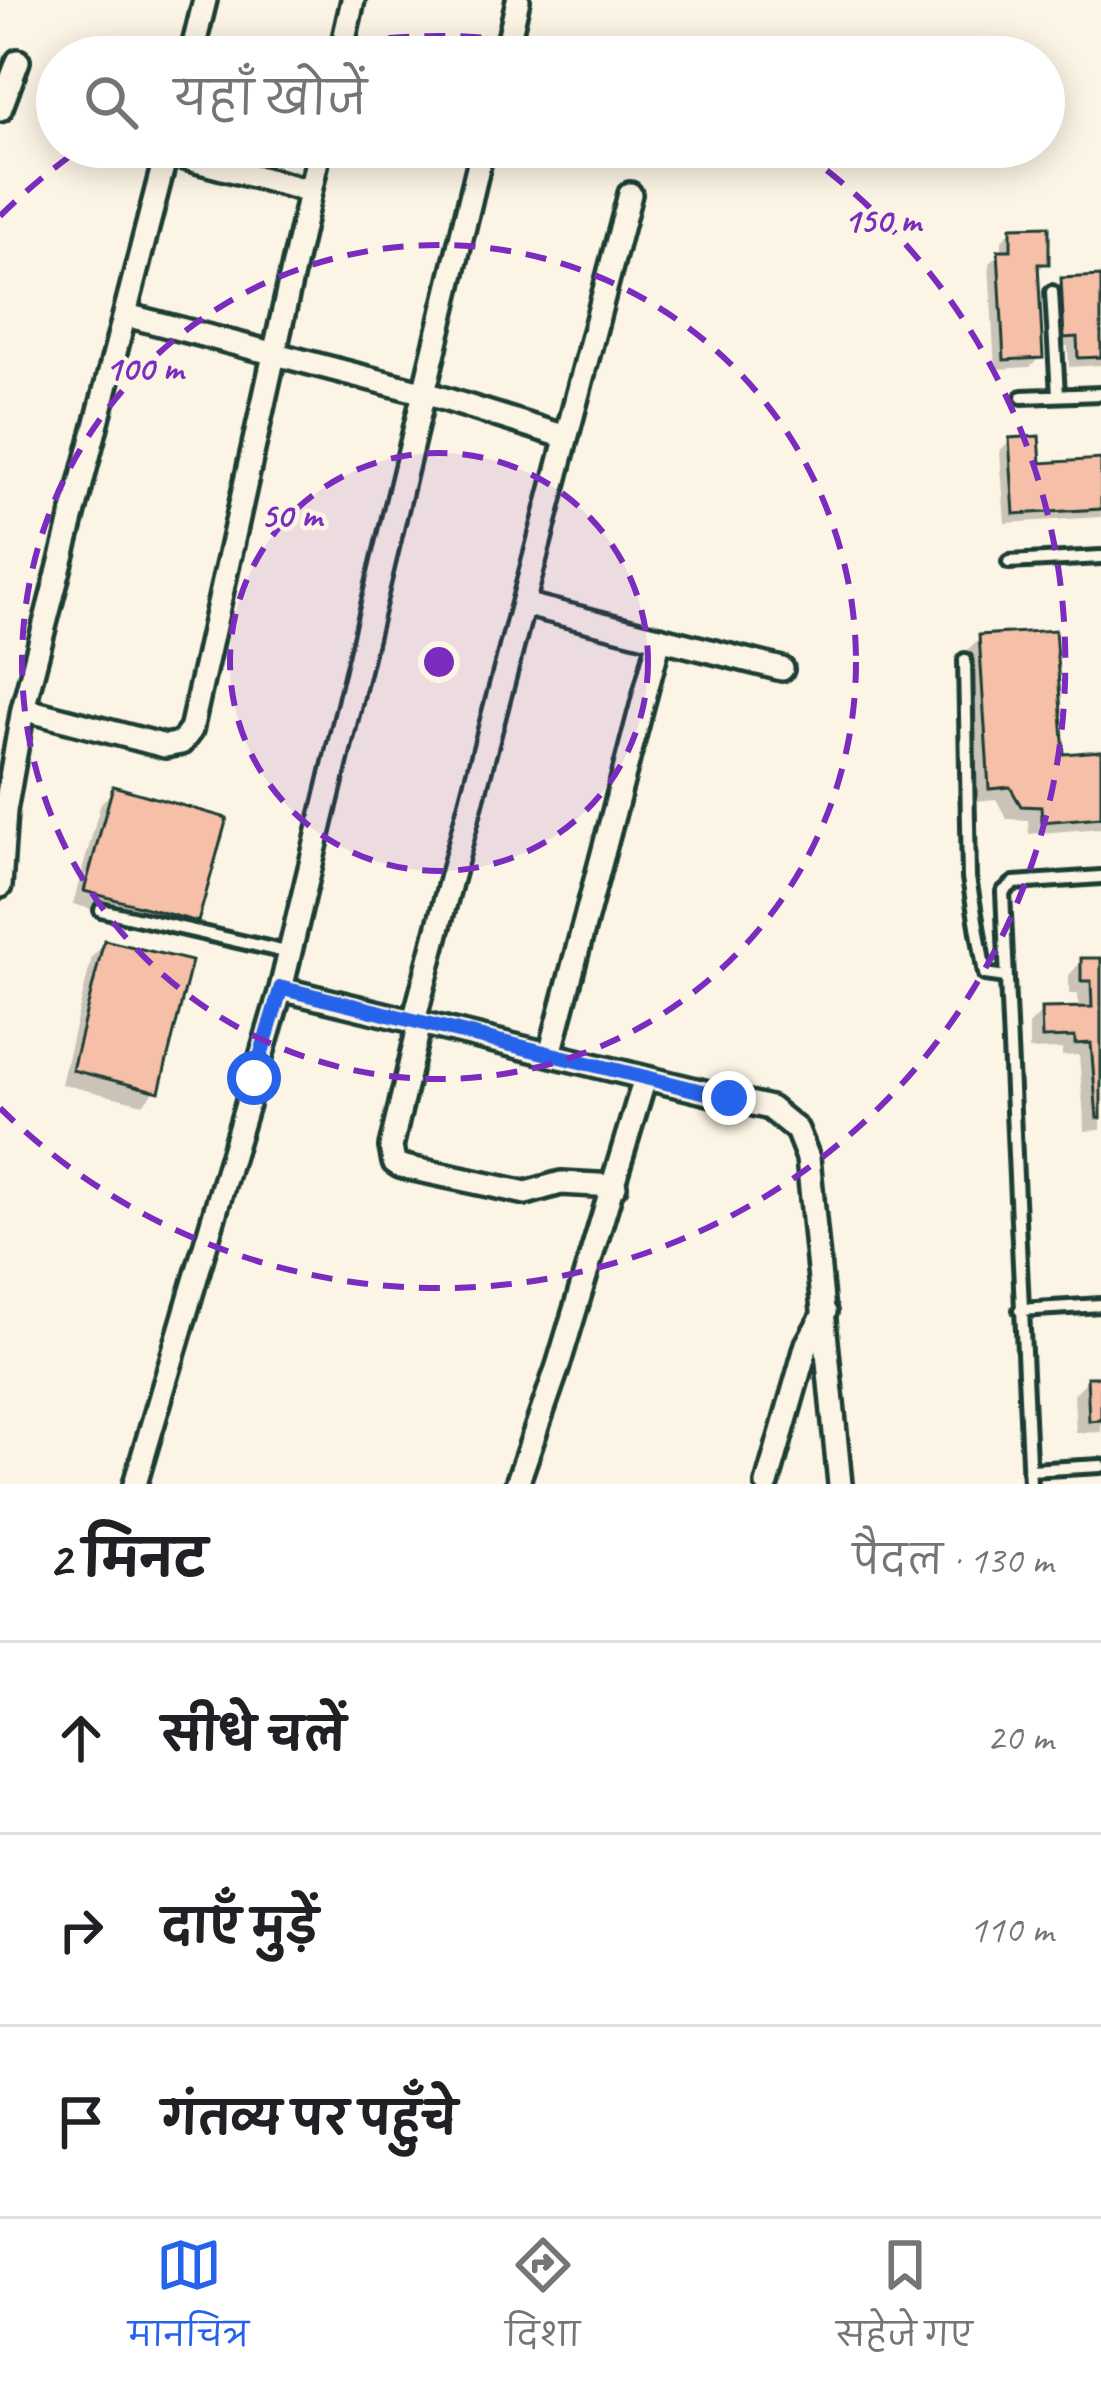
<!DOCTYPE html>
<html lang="hi">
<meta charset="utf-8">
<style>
:root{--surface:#fff;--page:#f2f2f2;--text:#202124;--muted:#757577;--line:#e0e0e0;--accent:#2563eb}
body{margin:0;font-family:Caveat,"Playpen Sans Deva",sans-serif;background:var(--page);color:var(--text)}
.stop{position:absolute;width:36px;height:36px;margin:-27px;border:9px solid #2563eb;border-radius:50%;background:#fff}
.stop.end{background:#2563eb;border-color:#fff;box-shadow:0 3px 12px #0008}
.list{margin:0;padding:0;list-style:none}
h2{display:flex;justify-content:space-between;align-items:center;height:156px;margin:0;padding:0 48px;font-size:51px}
h2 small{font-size:39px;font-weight:400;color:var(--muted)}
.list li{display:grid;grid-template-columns:78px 1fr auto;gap:36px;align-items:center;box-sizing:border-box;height:192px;padding:0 48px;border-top:3px solid var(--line)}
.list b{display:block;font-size:45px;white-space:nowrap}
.list em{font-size:39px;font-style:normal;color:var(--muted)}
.icon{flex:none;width:66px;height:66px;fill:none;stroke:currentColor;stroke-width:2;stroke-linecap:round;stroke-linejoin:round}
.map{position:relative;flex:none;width:1101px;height:1484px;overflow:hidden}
.search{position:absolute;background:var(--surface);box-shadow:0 6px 30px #0003;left:36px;right:36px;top:36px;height:132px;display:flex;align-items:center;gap:30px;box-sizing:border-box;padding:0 42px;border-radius:66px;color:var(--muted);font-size:45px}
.sheet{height:732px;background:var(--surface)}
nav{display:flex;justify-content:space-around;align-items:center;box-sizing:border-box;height:168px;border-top:3px solid var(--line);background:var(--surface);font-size:33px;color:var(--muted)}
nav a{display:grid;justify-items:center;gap:6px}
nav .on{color:var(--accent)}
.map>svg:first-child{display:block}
.shadow{fill:#0003}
.building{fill:#f5c0a7;stroke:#1f3d34;stroke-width:3}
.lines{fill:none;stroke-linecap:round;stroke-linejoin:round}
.service-casing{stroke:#1f3d34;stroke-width:20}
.minor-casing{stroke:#1f3d34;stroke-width:30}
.service{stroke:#fcf5e5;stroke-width:10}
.minor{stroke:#fcf5e5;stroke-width:21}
.route{stroke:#2563eb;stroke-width:15}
.ring{fill:none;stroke:#7b2cbf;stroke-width:6;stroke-dasharray:21 15}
.centre{fill:#7b2cbf;stroke:#fcf5e5;stroke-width:6}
.ring-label{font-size:36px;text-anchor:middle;font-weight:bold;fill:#7b2cbf;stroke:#fcf5e5;stroke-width:9;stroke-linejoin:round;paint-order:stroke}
</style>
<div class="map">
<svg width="1101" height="1484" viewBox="0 0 1101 1484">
<rect width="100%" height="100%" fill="#fcf5e5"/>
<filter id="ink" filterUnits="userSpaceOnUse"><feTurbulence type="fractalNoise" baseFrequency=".00833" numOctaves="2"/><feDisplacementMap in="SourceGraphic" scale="24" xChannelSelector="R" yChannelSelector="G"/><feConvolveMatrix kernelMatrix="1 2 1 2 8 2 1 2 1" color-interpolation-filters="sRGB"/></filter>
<g filter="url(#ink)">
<!-- shadow -->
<path class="shadow" d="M1012,230L1046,263L1035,273L1040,357L1030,367L995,369L989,263L1002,253V240Z
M1101,279V365L1069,367L1068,346L1055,347L1052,291L1062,281Z
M1010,440L1038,466L1101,462V517L1005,523L1000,451Z
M980,638L1061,758L1101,754V828L1029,834L1028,820L1007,819L996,799L976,801L966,651Z
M114,790L195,920L181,934L73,904L101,803Z
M105,943L156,1090L143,1104L61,1084L92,957Z
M1082,961H1101V1130L1085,1131L1079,1055L1062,1056V1049L1029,1050V1025L1042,1011L1079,1010L1078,994H1069V975Z
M1088,1380H1101V1432L1076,1433L1074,1394Z"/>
<!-- building -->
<path class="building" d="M1049,226V264H1038L1043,358L1004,360L998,250H1011V227Z
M1101,276V357L1078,358L1077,337L1064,338L1061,278Z
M1039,436L1041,463L1101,459V509L1014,514L1009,438Z
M1055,630L1064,754L1101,751V817L1042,822L1041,807L1021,806L1010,787L989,789L979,635Z
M113,786L227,818L198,922L84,891Z
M104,940L192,961L159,1092L72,1070Z
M1081,958H1101V1118H1097L1091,1043L1075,1044V1037L1042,1038L1041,1008L1092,1007L1091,981H1081Z
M1087,1377H1101V1420L1089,1421Z"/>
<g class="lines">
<defs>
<path id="service" d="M1052,292L1058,395
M1022,397L1101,394
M1009,562L1101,557
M965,660L969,878L985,974L1006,977
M101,910L290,953
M1020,1310L1101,1305
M1029,1470L1101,1466
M1030,1484L1003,892L1014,883L1101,877"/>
<path id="minor" d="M191,57L205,0
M340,57L353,0
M505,57L518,0
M0,110L18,61
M166,153L310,191
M126,315L425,393L566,437
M523,604L782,669
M23,709L165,746L181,743L191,730L320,147
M0,886L5,811L23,709L168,147
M281,989L770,1108L797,1130L808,1158L840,1484
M414,1021L630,194
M420,1023L391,1147L394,1162L400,1166L526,1193L561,1183L615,1186
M550,1054L660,638
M135,1484L281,989L483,147
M517,1484L558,1366L645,1078
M767,1484L807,1344L825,1312"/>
</defs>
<!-- service casing -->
<use href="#service" class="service-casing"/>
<!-- minor casing -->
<use href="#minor" class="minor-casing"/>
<!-- service -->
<use href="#service" class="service"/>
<!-- minor -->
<use href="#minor" class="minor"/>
</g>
</g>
<g class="lines" filter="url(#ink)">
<!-- route -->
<path class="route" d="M254,1078L281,988L729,1098"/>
</g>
<!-- distance rings -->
<circle cx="439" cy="662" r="209" fill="#7b2cbf" fill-opacity=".12"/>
<g class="ring">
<circle cx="439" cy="662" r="209"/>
<circle cx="439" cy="662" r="417"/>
<path d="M0 216A626 626 0 0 1 80 149M282 56A626 626 0 0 1 596 56M798 149A626 626 0 1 1 0 1108"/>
</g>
<circle cx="439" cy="662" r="18" class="centre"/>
<g class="ring-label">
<text x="882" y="232">150 m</text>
<text x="144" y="380">100 m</text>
<text x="291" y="527">50 m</text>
</g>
</svg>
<div class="stop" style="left:254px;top:1078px"></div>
<div class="stop end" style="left:729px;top:1098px"></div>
<div class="search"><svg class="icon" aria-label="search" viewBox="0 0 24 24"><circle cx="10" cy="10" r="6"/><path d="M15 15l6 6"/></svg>यहाँ खोजें</div>
</div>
<section class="sheet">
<h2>2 मिनट<small>पैदल · 130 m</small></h2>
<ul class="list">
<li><svg class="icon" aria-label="ahead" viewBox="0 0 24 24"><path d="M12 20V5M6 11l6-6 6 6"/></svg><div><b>सीधे चलें</b></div><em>20 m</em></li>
<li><svg class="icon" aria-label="right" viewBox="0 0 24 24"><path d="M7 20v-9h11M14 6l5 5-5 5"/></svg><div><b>दाएँ मुड़ें</b></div><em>110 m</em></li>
<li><svg class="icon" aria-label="arrive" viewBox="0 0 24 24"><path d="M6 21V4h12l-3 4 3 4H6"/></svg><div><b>गंतव्य पर पहुँचे</b></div></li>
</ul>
</section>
<nav>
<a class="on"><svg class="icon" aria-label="map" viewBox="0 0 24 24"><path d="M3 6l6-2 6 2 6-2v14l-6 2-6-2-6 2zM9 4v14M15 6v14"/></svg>मानचित्र</a>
<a><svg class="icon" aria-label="directions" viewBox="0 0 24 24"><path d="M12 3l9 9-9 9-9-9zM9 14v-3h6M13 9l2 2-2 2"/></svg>दिशा</a>
<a><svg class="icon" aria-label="saved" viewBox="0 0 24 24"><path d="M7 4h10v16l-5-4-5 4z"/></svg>सहेजे गए</a>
</nav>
